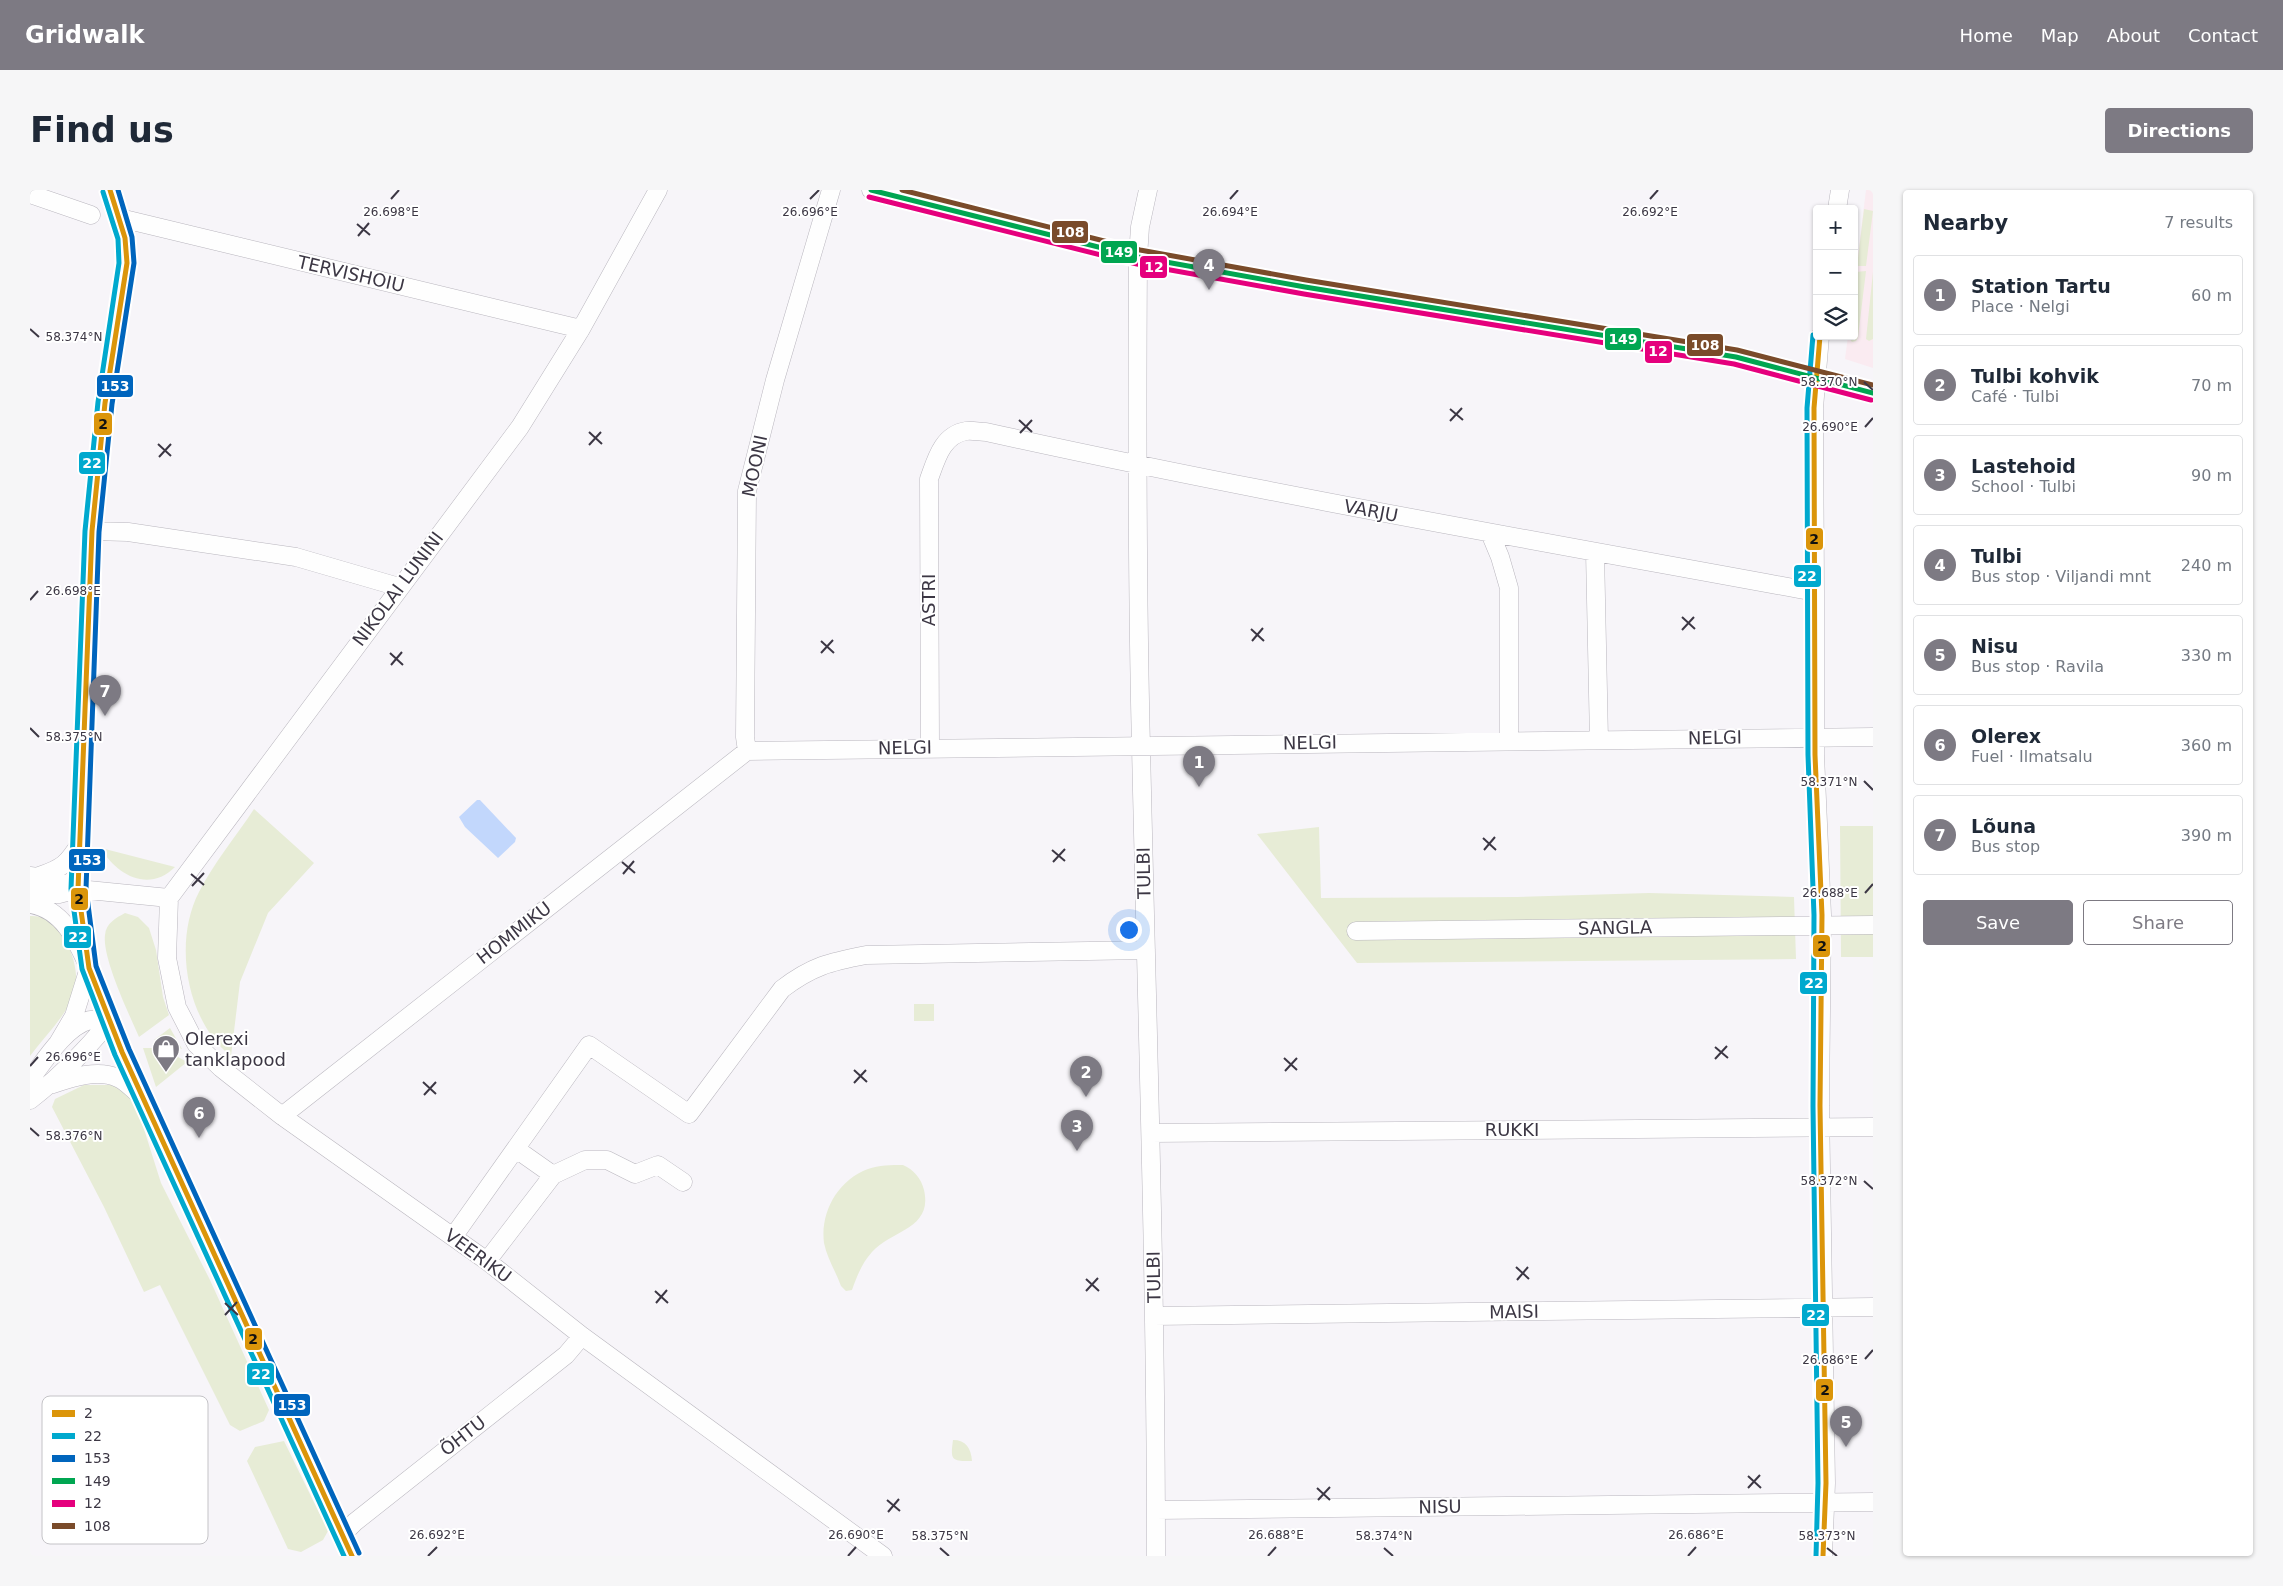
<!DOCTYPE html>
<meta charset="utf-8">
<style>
:root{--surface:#fff;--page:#f6f6f7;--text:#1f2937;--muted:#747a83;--line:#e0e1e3;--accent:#7d7a83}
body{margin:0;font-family:"DejaVu Sans",sans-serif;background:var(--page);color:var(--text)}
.controls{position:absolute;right:15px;top:15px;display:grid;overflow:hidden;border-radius:5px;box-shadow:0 1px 4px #0004}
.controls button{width:45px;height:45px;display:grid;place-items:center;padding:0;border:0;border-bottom:1px solid var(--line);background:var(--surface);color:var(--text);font:25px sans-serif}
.you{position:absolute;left:1098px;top:739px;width:18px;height:18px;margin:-12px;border:4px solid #fff;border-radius:50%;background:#1a73e8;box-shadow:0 0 0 8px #1a73e833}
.badge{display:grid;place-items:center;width:32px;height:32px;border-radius:50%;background:var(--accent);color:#fff;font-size:16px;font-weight:700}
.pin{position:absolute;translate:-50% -41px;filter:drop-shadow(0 1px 2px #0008)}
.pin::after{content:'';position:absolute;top:26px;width:18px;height:15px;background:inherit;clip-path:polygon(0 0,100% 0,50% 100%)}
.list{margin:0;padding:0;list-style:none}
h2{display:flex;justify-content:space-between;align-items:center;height:65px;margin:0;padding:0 20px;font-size:21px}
h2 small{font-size:16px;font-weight:400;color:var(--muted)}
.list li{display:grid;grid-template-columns:32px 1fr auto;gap:15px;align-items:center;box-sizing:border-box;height:80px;margin:0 10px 10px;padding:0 10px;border:1px solid var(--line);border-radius:5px}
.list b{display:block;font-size:19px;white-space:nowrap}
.list p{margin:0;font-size:16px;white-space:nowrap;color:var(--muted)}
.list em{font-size:16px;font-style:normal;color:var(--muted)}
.actions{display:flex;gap:10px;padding:15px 20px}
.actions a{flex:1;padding:11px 0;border:1px solid var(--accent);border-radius:5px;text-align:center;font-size:18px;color:var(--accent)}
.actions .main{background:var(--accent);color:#fff}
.icon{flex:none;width:28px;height:28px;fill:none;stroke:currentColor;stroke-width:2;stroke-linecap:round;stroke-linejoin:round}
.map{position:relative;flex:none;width:1843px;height:1366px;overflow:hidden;border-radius:5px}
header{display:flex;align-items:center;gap:30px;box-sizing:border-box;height:70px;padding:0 25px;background:var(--accent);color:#fff}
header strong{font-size:24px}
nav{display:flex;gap:28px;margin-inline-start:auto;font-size:18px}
.intro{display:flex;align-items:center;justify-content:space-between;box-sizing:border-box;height:120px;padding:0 30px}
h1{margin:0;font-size:35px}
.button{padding:12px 22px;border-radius:5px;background:var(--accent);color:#fff;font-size:18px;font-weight:700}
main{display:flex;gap:30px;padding:0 30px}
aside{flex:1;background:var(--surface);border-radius:5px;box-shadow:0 1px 4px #0004}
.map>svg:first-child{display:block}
.commercial{fill:#faebf1}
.green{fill:#e7ecd6}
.water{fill:#c2d7fc}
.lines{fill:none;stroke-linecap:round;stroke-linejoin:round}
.minor-casing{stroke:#b9b6be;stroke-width:19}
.minor{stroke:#fefefe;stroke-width:18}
.bus-1-casing{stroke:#fff;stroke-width:9}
.bus-2-casing{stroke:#fff;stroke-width:9}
.bus-3-casing{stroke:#fff;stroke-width:9}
.bus-4-casing{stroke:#fff;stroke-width:9}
.bus-5-casing{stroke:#fff;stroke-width:9}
.bus-6-casing{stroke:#fff;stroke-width:9}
.bus-1{stroke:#db950a;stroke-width:5}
.bus-2{stroke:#00a9ce;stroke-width:5}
.bus-3{stroke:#0065bd;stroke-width:5}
.bus-4{stroke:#00a651;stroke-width:5}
.bus-5{stroke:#e5007d;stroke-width:5}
.bus-6{stroke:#7a4b2a;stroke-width:5}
.ticks{fill:none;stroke:#3c3744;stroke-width:2}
.labels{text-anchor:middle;stroke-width:4;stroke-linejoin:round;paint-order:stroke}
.street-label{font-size:18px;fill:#3c3744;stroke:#fff}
.poi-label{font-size:18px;fill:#3c3744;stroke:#fff;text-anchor:start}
.key{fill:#fff;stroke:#c4c3c7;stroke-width:1}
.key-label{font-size:14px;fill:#3c3744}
.ticks-label{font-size:12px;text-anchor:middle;fill:#3c3744;stroke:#fff;stroke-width:4;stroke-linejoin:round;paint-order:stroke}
.line-badge{stroke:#fff;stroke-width:2}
.badge-label{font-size:14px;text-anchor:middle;font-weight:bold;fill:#fff}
.pale-badge-label{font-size:14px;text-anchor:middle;font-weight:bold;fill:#111}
</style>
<header>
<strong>Gridwalk</strong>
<nav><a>Home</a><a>Map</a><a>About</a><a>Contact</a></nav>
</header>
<div class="intro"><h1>Find us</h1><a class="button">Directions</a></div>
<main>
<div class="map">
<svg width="1843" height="1366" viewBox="0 0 1843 1366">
<rect width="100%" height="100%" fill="#f7f5f9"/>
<!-- commercial -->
<path class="commercial" d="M1836,0H1843V178L1815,169L1818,146H1824V97Z"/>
<!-- green -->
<path class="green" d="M1834,19L1843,21L1836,76H1827Z
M1836,81L1828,147L1826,151L1822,152L1818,147L1824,146L1826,82Z
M1843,82V149L1839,151L1836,149Z
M224,619L284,673L238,723L210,792L201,866C156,831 143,752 169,702C183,674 207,645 224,619Z
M1810,636H1843V767H1811Z
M1289,637L1291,708L1487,707L1619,703L1764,707L1766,769L1327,773L1227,644Z
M71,658L145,677C119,703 86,685 71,658Z
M95,723L108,727L119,738L126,760L133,807L139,825L109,847C99,824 72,768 75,745C76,733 86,728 95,723Z
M0,726C3,726 8,726 12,727C36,736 54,783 43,807C34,828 14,847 0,866Z
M884,814H904V831H884Z
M140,838L152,859L124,850Z
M113,858H132L157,872L126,897Z
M54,895H83L101,908L113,936L131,993L180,1090L239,1220L234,1231L210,1241L200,1235L130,1095L114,1102L74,1017L22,917L25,909Z
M873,975C884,980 891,988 894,1000C903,1039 862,1040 842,1062C832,1073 827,1086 822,1100L816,1101L811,1096C806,1082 797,1068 794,1053C790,1022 808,990 838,979C849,975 861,975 873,975Z
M923,1250C936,1250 941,1258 942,1271C922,1271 920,1271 923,1250Z
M254,1251L298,1341L293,1350L271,1362L258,1359L217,1271L225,1257Z"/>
<!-- water -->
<path class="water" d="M447,610H450L486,648L485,652L468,668L435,637L429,627Z"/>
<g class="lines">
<defs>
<path id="minor" d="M80,0L95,48L97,73L75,213L62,341L48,699L59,778L92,862L322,1366
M841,0L1108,67L1275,97L1706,167L1843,203
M1118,0L1110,37L1108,67C1107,230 1107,394 1111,557C1117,827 1126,1096 1126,1366
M0,4L61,25
M1807,19L1810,0
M90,28L551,139
M1790,146L1784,218L1785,402V565L1792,725L1790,916L1796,1293L1793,1366
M62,341L98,342L266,367L369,397
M1460,343L1470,367L1479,398V551
M1565,362L1569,550
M900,558L899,289C906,270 912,245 936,241C942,240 950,242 956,242C1231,303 1508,351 1785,402
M717,561L1843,547
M717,561L715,547L717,301L745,190L801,0
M0,686L23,689L48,699L139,708L490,237L551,139L628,0
M9,686C33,678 37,674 51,652
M0,703L29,704L48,699
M139,708L137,768L147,817L166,854L191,878L252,926L457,1071L552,1146L853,1366
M0,714C33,719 47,751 59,778L44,826L28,853
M1326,741L1843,735
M0,890C14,871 36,836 60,830C65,829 73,831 79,832
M23,894C43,887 68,879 88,888C96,891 103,900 110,905
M0,910C30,887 55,861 79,832
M252,926L717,561
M1121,943L1843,937
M486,959L523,985
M423,1047L559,855L659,924L752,799C782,776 800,772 836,765L1116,760
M457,1071L523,985L555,970H577L605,984L628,975L653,992
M1124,1126L1843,1117
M1126,1320L1843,1312
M312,1345L325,1332L536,1165L552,1146"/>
</defs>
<!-- minor casing -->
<use href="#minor" class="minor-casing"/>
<!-- minor -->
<use href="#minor" class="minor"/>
<defs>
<path id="bus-1" d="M80,0L95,48L97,73L75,213L62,341L48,699L59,778L92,862L322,1366
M1790,146L1784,218L1785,565L1792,725L1790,916L1796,1293L1793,1366"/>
<path id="bus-2" d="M73,2L88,49L89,73L68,212L55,341L41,699L52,779L85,865L314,1366
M1783,145L1777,218L1778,565L1784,725L1783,916L1788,1293L1786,1366"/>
<path id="bus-3" d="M88,0L102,47L104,73L82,214L69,342L56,699L66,776L99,859L329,1363"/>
<path id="bus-4" d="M841,0L1108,67L1275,97L1706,167L1843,203"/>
<path id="bus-5" d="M839,7L1107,74L1274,104L1704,174L1841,210"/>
<path id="bus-6" d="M872,0L1110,60L1276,90L1707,160L1843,195"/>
</defs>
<!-- bus-1 casing -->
<use href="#bus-1" class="bus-1-casing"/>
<!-- bus-2 casing -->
<use href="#bus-2" class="bus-2-casing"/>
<!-- bus-3 casing -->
<use href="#bus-3" class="bus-3-casing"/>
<!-- bus-4 casing -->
<use href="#bus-4" class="bus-4-casing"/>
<!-- bus-5 casing -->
<use href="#bus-5" class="bus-5-casing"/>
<!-- bus-6 casing -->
<use href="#bus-6" class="bus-6-casing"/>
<!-- bus-1 -->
<use href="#bus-1" class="bus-1"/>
<!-- bus-2 -->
<use href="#bus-2" class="bus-2"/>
<!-- bus-3 -->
<use href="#bus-3" class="bus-3"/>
<!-- bus-4 -->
<use href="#bus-4" class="bus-4"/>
<!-- bus-5 -->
<use href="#bus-5" class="bus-5"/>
<!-- bus-6 -->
<use href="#bus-6" class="bus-6"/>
</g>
<!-- ticks -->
<path class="ticks" d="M361,9L369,0M780,9L789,0M1200,9L1208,0M1620,9L1628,0M327,34L340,45M328,46L339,33M0,139L9,147M1834,192L1843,200M1420,219L1433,230M989,230L1002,242M1420,231L1432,218M1835,237L1843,228M559,242L572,254M990,243L1002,230M128,254L141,266M559,255L571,242M129,267L141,254M0,410L8,401M1652,427L1665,439M1221,439L1234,451M1652,440L1664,427M791,451L804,463M1222,451L1233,438M360,463L373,475M791,463L803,450M361,475L372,462M0,538L9,547M1834,591L1843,600M1453,648L1466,660M1022,660L1035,671M1454,660L1465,647M592,672L605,683M1023,672L1035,659M161,684L174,695M593,684L604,671M162,696L174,683M1835,703L1843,694M1685,857L1698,868M1254,868L1267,880M1685,869L1697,856M0,876L8,867M824,880L837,892M1255,881L1267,868M393,892L406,904M824,893L836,880M394,905L406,892M0,938L9,946M1834,991L1843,999M1486,1077L1499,1089M1056,1089L1069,1101M1487,1090L1498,1077M625,1101L638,1113M1056,1101L1068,1088M195,1113L208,1125M626,1113L637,1100M195,1125L207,1112M1835,1169L1843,1160M1718,1286L1731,1298M1287,1298L1300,1310M1718,1298L1730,1285M857,1310L870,1321M1288,1310L1300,1297M858,1322L869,1309M910,1358L919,1366M1354,1358L1363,1366M1797,1358L1807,1366M398,1366L407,1357M818,1366L826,1357M1238,1366L1246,1357M1658,1366L1666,1357"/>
<!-- icons -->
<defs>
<symbol id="shop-pin" viewBox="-11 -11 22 30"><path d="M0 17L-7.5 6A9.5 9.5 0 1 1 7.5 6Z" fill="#7d7a83" stroke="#fff"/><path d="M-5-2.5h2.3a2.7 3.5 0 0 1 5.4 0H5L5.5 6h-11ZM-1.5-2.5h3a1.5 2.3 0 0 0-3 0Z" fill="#fff"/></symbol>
</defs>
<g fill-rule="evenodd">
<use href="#shop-pin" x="120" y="843" width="32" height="43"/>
</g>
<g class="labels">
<!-- street labels -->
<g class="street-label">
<text transform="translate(321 84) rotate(13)" y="6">TERVISHOIU</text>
<text transform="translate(725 276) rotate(-78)" y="6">MOONI</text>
<text transform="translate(1341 321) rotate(11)" y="6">VARJU</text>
<text transform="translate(368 399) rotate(-53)" y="6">NIKOLAI LUNINI</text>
<text transform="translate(899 410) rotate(-90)" y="6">ASTRI</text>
<text transform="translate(1685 548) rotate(-1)" y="6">NELGI</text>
<text transform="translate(1280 553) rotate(-1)" y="6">NELGI</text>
<text transform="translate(875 558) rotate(-1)" y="6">NELGI</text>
<text transform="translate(1114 683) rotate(-91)" y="6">TULBI</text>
<text transform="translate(1585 738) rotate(-1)" y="6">SANGLA</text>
<text transform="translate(484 743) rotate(-38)" y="6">HOMMIKU</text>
<text x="1482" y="946">RUKKI</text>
<text transform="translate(448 1066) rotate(36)" y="6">VEERIKU</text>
<text transform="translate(1124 1087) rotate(-91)" y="6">TULBI</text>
<text transform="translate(1484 1122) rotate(-1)" y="6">MAISI</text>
<text transform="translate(433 1246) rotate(-38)" y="6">ÕHTU</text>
<text transform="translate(1410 1317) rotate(-1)" y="6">NISU</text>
</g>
<!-- poi labels -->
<g class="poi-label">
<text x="155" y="855">Olerexi<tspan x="155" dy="21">tanklapood</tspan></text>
</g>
</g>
<!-- legend -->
<rect x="12" y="1206" width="166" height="148" rx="8" class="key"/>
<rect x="22" y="1220" width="23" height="7" fill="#db950a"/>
<rect x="22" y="1243" width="23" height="6" fill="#00a9ce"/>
<rect x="22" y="1265" width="23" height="7" fill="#0065bd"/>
<rect x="22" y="1288" width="23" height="6" fill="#00a651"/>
<rect x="22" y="1310" width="23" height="7" fill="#e5007d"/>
<rect x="22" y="1333" width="23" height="6" fill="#7a4b2a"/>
<g class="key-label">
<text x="54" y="1228">2</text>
<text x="54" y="1251">22</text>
<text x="54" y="1273">153</text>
<text x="54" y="1296">149</text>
<text x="54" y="1318">12</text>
<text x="54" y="1341">108</text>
</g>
<g class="ticks-label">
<text x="361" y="26">26.698°E</text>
<text x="780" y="26">26.696°E</text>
<text x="1200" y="26">26.694°E</text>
<text x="1620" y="26">26.692°E</text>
<text x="44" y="151">58.374°N</text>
<text x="1799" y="196">58.370°N</text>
<text x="1800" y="241">26.690°E</text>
<text x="43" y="405">26.698°E</text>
<text x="44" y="551">58.375°N</text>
<text x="1799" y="596">58.371°N</text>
<text x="1800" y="707">26.688°E</text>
<text x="43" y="871">26.696°E</text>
<text x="44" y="950">58.376°N</text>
<text x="1799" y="995">58.372°N</text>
<text x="1800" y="1174">26.686°E</text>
<text x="407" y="1349">26.692°E</text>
<text x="826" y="1349">26.690°E</text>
<text x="1246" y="1349">26.688°E</text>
<text x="1666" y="1349">26.686°E</text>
<text x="910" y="1350">58.375°N</text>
<text x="1354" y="1350">58.374°N</text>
<text x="1797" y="1350">58.373°N</text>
</g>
<g class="line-badge">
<rect x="1021" y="30" width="38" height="24" rx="5" fill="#7a4b2a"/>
<rect x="1070" y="50" width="38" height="24" rx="5" fill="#00a651"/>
<rect x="1109" y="65" width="29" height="24" rx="5" fill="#e5007d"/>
<rect x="1574" y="137" width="38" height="24" rx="5" fill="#00a651"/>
<rect x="1656" y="143" width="38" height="24" rx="5" fill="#7a4b2a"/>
<rect x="1614" y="150" width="29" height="24" rx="5" fill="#e5007d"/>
<rect x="66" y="184" width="38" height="24" rx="5" fill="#0065bd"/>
<rect x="63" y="222" width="20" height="24" rx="5" fill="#db950a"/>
<rect x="48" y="261" width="28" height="24" rx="5" fill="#00a9ce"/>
<rect x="1775" y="337" width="19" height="24" rx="5" fill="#db950a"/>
<rect x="1763" y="374" width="29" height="24" rx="5" fill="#00a9ce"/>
<rect x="38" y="658" width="38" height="24" rx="5" fill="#0065bd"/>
<rect x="40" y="697" width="19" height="24" rx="5" fill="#db950a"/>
<rect x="33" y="735" width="29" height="24" rx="5" fill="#00a9ce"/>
<rect x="1782" y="744" width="19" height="24" rx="5" fill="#db950a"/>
<rect x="1769" y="781" width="29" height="24" rx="5" fill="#00a9ce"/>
<rect x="1771" y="1113" width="29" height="24" rx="5" fill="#00a9ce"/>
<rect x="214" y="1137" width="19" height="24" rx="5" fill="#db950a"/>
<rect x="216" y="1172" width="29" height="24" rx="5" fill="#00a9ce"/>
<rect x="1785" y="1188" width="19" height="24" rx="5" fill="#db950a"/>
<rect x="243" y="1203" width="38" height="24" rx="5" fill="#0065bd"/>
</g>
<g class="badge-label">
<text x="1040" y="47">108</text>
<text x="1089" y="67">149</text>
<text x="1124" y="82">12</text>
<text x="1593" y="154">149</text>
<text x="1675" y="160">108</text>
<text x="1628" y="166">12</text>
<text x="85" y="201">153</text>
<text x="62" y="278">22</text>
<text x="1777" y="391">22</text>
<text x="57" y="675">153</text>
<text x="48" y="752">22</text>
<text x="1784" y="798">22</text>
<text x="1786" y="1130">22</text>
<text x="231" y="1189">22</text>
<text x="262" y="1220">153</text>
</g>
<g class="pale-badge-label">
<text x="73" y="239">2</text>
<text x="1784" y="354">2</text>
<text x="49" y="714">2</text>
<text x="1792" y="761">2</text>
<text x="223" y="1154">2</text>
<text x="1795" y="1205">2</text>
</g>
</svg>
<div class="controls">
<button>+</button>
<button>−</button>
<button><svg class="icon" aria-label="layers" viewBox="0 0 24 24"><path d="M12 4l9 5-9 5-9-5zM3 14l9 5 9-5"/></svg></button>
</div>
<div class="you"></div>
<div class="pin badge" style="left:1169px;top:597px">1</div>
<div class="pin badge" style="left:1056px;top:907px">2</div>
<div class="pin badge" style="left:1047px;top:961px">3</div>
<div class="pin badge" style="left:1179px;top:100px">4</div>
<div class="pin badge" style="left:1816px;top:1257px">5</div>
<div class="pin badge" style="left:169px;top:948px">6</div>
<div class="pin badge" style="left:75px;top:526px">7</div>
</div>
<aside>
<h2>Nearby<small>7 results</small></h2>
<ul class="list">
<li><span class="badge">1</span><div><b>Station Tartu</b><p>Place · Nelgi</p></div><em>60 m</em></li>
<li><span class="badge">2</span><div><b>Tulbi kohvik</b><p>Café · Tulbi</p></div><em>70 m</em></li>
<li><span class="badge">3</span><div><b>Lastehoid</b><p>School · Tulbi</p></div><em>90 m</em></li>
<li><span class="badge">4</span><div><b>Tulbi</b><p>Bus stop · Viljandi mnt</p></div><em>240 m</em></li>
<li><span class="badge">5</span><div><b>Nisu</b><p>Bus stop · Ravila</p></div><em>330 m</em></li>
<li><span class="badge">6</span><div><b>Olerex</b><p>Fuel · Ilmatsalu</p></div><em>360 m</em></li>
<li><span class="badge">7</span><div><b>Lõuna</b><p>Bus stop</p></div><em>390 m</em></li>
</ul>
<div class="actions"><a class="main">Save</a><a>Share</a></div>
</aside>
</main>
